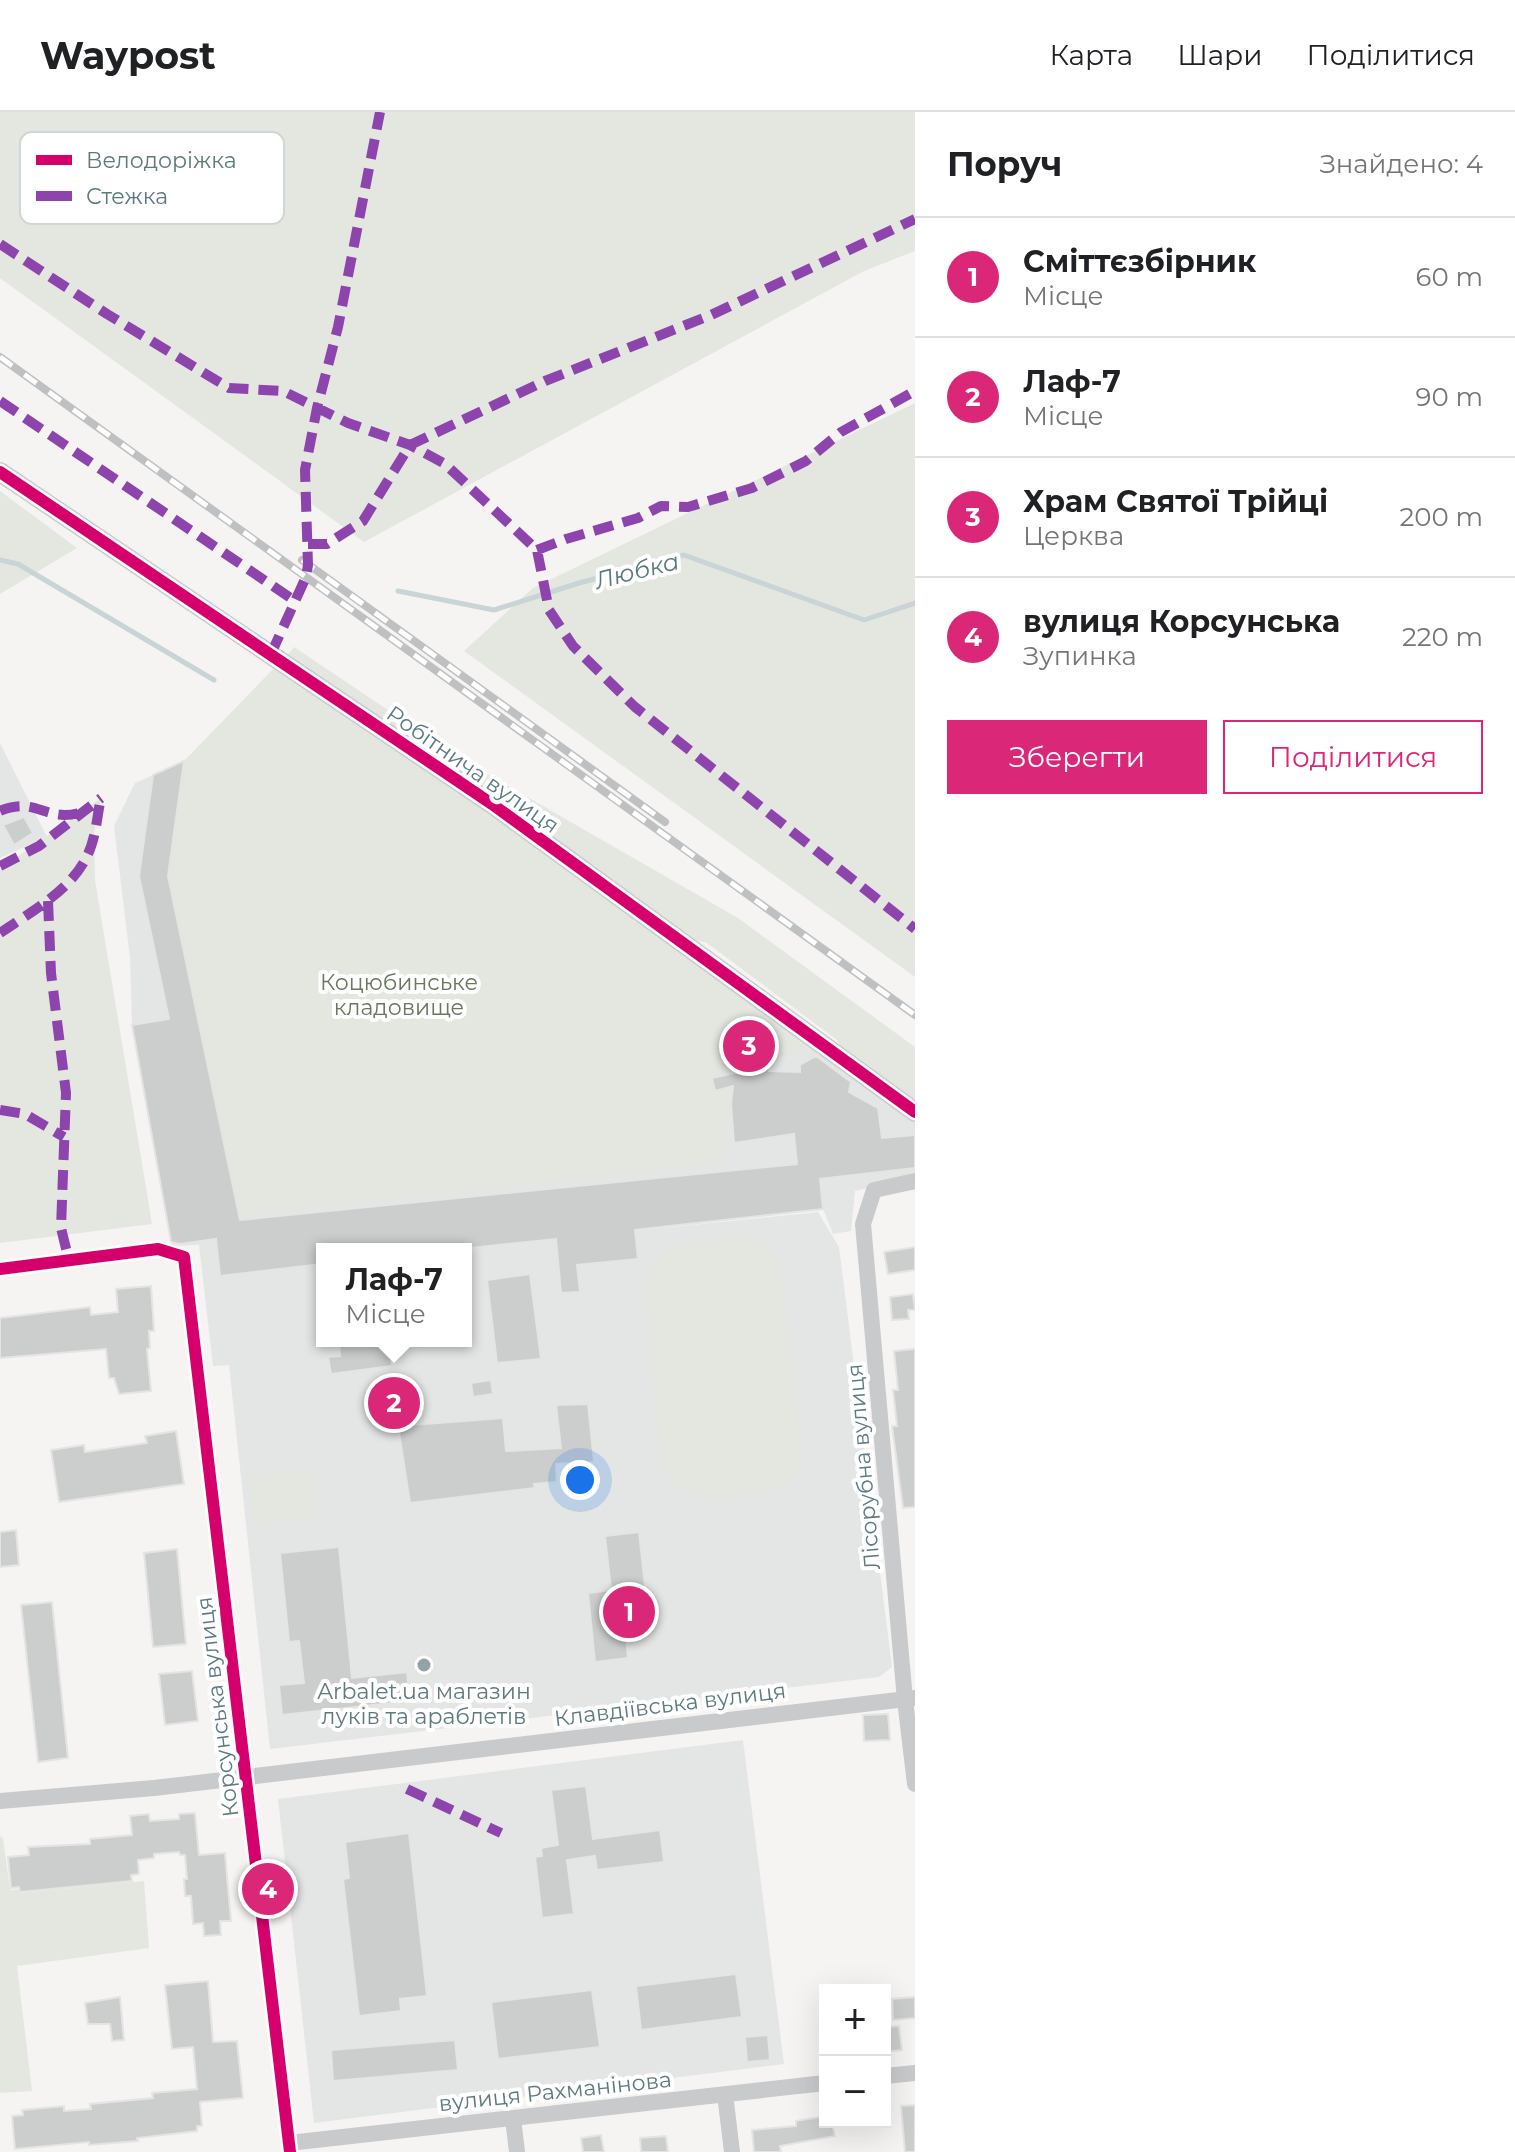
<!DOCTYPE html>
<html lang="uk">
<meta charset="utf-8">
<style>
:root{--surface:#fff;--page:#f6f6f6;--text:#202124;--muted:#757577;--line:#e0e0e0;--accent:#db2777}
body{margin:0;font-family:Montserrat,sans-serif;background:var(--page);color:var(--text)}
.controls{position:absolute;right:24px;bottom:24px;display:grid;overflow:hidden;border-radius:0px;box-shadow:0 8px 32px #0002}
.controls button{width:72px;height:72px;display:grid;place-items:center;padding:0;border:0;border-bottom:2px solid var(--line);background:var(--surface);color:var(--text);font:40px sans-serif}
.you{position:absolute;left:580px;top:1368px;width:28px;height:28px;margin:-20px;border:6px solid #fff;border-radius:50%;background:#1a73e8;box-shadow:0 0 0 12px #1a73e833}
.badge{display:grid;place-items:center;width:52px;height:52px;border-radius:50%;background:var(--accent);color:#fff;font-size:26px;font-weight:700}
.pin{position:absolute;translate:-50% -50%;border:4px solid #fff;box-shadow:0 2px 8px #0006}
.popup{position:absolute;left:316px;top:1131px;width:156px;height:104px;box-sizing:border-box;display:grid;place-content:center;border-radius:0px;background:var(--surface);filter:drop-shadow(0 2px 6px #0005);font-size:26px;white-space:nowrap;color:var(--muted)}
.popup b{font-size:30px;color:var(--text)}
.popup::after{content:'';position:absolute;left:50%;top:100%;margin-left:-16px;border:16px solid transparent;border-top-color:var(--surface)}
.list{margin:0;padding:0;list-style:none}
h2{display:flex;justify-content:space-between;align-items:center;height:104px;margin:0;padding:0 32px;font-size:34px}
h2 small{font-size:26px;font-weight:400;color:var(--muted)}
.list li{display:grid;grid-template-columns:52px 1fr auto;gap:24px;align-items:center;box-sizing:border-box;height:120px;padding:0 32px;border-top:2px solid var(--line)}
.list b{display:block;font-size:30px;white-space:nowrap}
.list p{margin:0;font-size:26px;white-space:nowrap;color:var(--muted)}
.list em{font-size:26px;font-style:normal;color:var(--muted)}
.actions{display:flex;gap:16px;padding:24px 32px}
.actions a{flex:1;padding:18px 0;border:2px solid var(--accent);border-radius:0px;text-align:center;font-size:28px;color:var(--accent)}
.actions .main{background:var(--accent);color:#fff}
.map{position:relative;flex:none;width:915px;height:2040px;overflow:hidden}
header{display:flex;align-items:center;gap:48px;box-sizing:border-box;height:112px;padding:0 40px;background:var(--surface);border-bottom:2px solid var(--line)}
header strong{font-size:38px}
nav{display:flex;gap:44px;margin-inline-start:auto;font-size:28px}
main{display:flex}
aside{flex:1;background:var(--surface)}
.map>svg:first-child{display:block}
.built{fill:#e4e6e5;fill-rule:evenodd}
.green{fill:#e4e6e0}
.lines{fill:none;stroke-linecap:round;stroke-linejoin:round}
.stream{stroke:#c8d4d5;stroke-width:5}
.building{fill:#cccece;stroke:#e4e4e3;stroke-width:2}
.minor{stroke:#c9cacb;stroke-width:16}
.tertiary{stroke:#c9cacb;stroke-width:20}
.rail-casing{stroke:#bfc0c1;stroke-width:8}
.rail{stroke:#fff;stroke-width:5;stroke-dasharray:15;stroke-linecap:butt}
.quiet{stroke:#8e44ad;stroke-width:10;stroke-dasharray:20 10;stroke-linecap:butt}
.cycleway-casing{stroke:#fff;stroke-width:17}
.cycleway{stroke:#d6006c;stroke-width:12}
.poi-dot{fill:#93a4a8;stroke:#fff;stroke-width:3}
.labels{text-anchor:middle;stroke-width:8;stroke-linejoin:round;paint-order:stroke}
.street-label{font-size:22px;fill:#5e7980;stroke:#fff}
.park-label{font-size:22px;fill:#68775e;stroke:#fff}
.poi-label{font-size:22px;fill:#5e7980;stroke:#fff}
.water-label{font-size:24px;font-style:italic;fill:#597a7c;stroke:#fff}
.key{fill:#fff;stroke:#cfd7d9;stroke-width:2}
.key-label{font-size:22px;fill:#5e7980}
</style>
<header>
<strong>Waypost</strong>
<nav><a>Карта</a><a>Шари</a><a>Поділитися</a></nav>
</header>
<main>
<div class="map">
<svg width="915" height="2040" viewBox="0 0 915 2040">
<rect width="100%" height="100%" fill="#f5f4f3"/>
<!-- built -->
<path class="built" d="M0,631L47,725L0,746Z
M184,649L168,764L733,967L808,931L915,1011V1064L855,1079L851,1119L833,1122L823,1097L498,1133L818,1100L839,1135L892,1555L879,1565L270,1637L229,1253L213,1254L199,1133L172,1134L132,913L130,846L114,714L135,671ZM322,1137H466V1229H322Z
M743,1628L784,1952L314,2011L278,1687Z"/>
<!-- green -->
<path class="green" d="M0,0H915V139L864,159L364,430L0,166Z
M915,291V865L464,539L533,476Z
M0,379L77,436L0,482Z
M294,535L461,647L738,806L915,935V992L844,940L837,928L707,831L691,827L286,545Z
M275,555L487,700L808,931L768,958L733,968L723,1051L240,1103L168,764L184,649Z
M101,686L94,721L95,768L152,1112L0,1131V757Z
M747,1126C765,1131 773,1138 780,1155L803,1345C791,1379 771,1379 739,1384C730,1386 718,1389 709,1387C688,1383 675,1373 662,1358L646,1185C655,1120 694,1132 747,1126Z
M312,1358L317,1406L255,1412L249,1365Z
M0,1724L3,1726L10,1778L19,1777L20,1781L144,1769L149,1836L17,1854L32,1979L0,1981Z"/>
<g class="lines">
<!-- stream -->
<path class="stream" d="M0,448L18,452L214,568
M398,479L494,498L579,471L684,443L864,508L915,491"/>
</g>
<!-- building -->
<path class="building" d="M184,649L168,764L240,1108L797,1052L794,1022L734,1031L731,992L733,974L715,979L712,966L744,959L734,924L757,918L769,959L800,960V953L816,944L851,970L849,980L878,996L882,1026L915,1023V1056L820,1067L823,1097L635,1118L638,1147L577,1153L580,1180L561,1181L556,1127L461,1137H322V1152L220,1164L216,1127L180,1132L171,1130L132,913L169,907L139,764L153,663Z
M24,705L33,721L14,733L3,713Z
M915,1135V1158L888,1162L884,1140Z
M530,1162L541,1247L497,1251L487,1168Z
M151,1174L154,1219H149L150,1236L147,1237L151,1279L119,1282L114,1266H109L106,1237L0,1246V1206L90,1195L91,1203L118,1200L116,1177Z
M913,1182L915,1198H908L909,1207L892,1208L890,1185Z
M339,1229H390L392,1254L331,1262L328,1245L340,1244Z
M915,1237V1395L903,1396L892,1314H897L893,1278H898L894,1239Z
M491,1268L493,1282L473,1285L471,1271Z
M588,1292L594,1350L556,1352L557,1370L534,1372L535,1376L410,1391L398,1314L503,1306L506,1339L561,1336L556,1293Z
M176,1319L184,1372L59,1390L51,1338L84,1333L85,1340L147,1331L145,1324Z
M16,1418L19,1453L0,1455V1420Z
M639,1420L647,1492L632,1493L633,1501L624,1502L628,1546L595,1550L588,1481L611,1478L605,1424Z
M339,1435L352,1566L407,1560L410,1589L282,1603L279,1573L304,1571L299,1529L289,1530L280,1441Z
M177,1437L186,1532L153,1535L144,1441Z
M52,1490L68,1646L38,1650L21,1493Z
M192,1559L198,1609L165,1613L159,1562Z
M888,1602L890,1628L864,1629L863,1603Z
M586,1674L593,1727L660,1718L664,1750L597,1758L595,1744L567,1748L574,1802L542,1806L535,1745L542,1744L541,1736L558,1733L551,1678Z
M195,1701L199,1743L225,1741L231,1809H220L221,1823L204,1824L203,1811L193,1812L191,1784H185L184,1767H187L185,1743H180L179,1740L154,1742V1746L138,1748L139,1762L131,1763L132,1769L20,1780L19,1775L11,1776L8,1745L29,1743L28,1735L90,1732V1727L132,1723L130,1704L149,1702L150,1709L179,1707V1702Z
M409,1721L427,1884L400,1887L401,1899L359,1904L343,1767L349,1766L345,1730Z
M736,1862L742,1905L641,1918L636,1874Z
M208,1869L213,1930L237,1929L243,1986L200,1990L202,2014H197V2019L137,2026L138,2029L89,2033V2030L15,2037L12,2004L23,2003L22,1998L64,1994V1999L91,1997L90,1992L153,1986L152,1981L197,1977L193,1935L172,1937L165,1873Z
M592,1878L600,1935L498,1947L491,1890Z
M120,1885L124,1928L112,1929L110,1912H88L85,1891Z
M915,1885V1906L893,1908L892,1887Z
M899,1914L902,1938L885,1940V1915Z
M768,1923L770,1948L747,1950L745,1925Z
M455,1928L458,1958L333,1969L331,1938Z
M915,1993V2040H905L901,1994Z
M825,2004V2010H832L835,2024L780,2034L781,2040H754L752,2018L796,2014V2009Z
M601,2023L604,2040H583L581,2026Z
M666,2024L668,2040H641L640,2026Z"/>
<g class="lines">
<!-- minor -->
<path class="minor" d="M915,1069L874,1078L863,1112L905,1588L915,1672
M0,1157L158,1137L184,1145L290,2040
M0,1689L154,1676L915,1586
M885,1964L915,1961
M725,1982L732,2040
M513,2006L517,2040
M289,2031L825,1971"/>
<!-- tertiary -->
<path class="tertiary" d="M0,360L492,692L915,1000"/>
<defs>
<path id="rail" d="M0,245L915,903
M302,448L665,710"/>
</defs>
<!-- rail casing -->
<use href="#rail" class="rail-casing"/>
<!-- rail -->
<use href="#rail" class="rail"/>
<!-- quiet -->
<path class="quiet" d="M0,132L107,202L229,276L283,279L348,311L410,333L445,352L537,438L549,498L573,534L635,595L915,817
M0,289L295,489
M308,432H327L363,409L410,333L545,269L711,203L915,107
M537,438L566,427L638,406L661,394L688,395L752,376L806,349L841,320L915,279
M271,542L306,465L308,453L305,358L317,296L338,215L380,0
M0,699C36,684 45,710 79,701
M0,754L39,734L101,686
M48,789L51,861L66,981L61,1116L69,1149
M0,821C31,800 73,777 88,742C96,725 97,704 101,686
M0,998L25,1002L64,1025
M407,1677L501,1721"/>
<defs>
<path id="cycleway" d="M0,360L492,692L915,1000
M0,1157L158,1137L184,1145L290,2040"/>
</defs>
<!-- cycleway casing -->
<use href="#cycleway" class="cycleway-casing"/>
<!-- cycleway -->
<use href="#cycleway" class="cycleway"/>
</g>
<!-- markers -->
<circle class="poi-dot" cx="424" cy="1553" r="8"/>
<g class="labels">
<!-- street labels -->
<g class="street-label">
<text transform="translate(473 657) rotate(35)" y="8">Робітнича вулиця</text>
<text transform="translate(863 1355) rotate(-95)" y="8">Лісорубна вулиця</text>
<text transform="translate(670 1592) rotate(-7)" y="8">Клавдіївська вулиця</text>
<text transform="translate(217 1595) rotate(-97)" y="8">Корсунська вулиця</text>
<text transform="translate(555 1979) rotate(-6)" y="8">вулиця Рахманінова</text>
</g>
<!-- park labels -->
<g class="park-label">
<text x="399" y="878">Коцюбинське<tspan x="399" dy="25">кладовище</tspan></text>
</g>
<!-- poi labels -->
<g class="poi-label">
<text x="424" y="1587">Arbalet.ua магазин<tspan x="424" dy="25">луків та араблетів</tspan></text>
</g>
<!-- water labels -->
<g class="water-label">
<text transform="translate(637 459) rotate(-14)" y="8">Любка</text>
</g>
</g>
<!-- legend -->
<rect x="20" y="20" width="264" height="92" rx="12" class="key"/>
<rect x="36" y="43" width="36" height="10" fill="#d6006c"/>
<rect x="36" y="79" width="36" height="10" fill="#8e44ad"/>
<g class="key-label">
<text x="86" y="56">Велодоріжка</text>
<text x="86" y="92">Стежка</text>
</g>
</svg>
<div class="controls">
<button>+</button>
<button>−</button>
</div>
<div class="you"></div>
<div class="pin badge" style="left:629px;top:1500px">1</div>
<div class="pin badge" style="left:394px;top:1291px">2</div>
<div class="popup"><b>Лаф-7</b>Місце</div>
<div class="pin badge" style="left:749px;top:934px">3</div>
<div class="pin badge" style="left:268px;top:1777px">4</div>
</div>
<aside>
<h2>Поруч<small>Знайдено: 4</small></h2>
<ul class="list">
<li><span class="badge">1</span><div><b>Сміттєзбірник</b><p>Місце</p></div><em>60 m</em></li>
<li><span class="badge">2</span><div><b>Лаф-7</b><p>Місце</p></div><em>90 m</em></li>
<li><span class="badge">3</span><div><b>Храм Святої Трійці</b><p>Церква</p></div><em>200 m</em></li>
<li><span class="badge">4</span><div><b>вулиця Корсунська</b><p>Зупинка</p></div><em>220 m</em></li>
</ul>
<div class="actions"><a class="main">Зберегти</a><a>Поділитися</a></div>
</aside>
</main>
